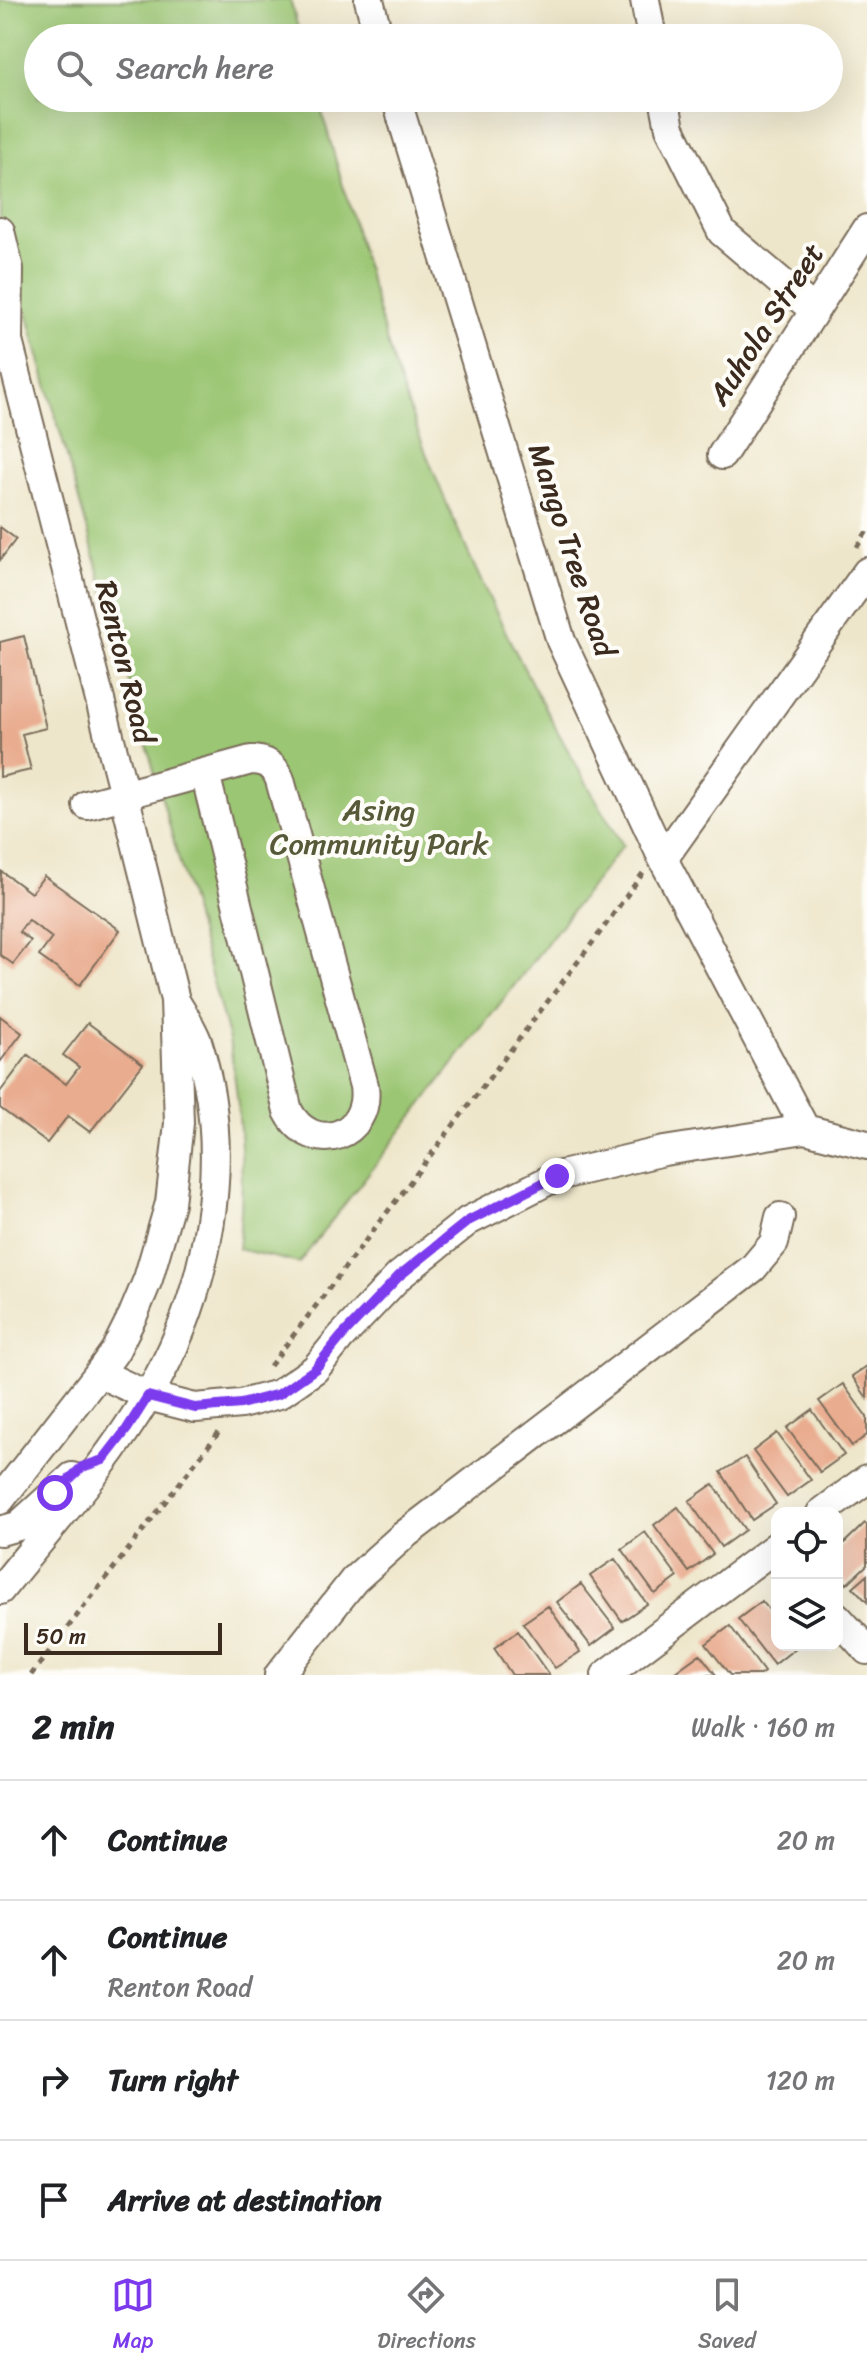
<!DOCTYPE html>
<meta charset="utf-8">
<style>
:root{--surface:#fff;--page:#f2f2f2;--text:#202124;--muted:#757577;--line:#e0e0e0;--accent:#7c3aed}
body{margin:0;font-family:Sriracha,sans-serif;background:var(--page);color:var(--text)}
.controls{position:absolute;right:24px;bottom:24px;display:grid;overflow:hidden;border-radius:16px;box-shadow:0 8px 32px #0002}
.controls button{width:72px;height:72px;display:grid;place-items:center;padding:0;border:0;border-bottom:2px solid var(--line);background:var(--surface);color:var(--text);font:40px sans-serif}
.scale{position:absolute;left:24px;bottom:20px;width:198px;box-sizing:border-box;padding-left:8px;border:4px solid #3b2a1e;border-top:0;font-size:22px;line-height:28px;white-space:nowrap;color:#3b2a1e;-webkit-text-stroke:6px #fdfcf7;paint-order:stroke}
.stop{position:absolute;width:24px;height:24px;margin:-18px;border:6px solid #7c3aed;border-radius:50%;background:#fff}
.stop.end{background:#7c3aed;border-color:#fff;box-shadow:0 2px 8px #0008}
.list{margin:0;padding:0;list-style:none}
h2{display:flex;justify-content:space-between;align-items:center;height:104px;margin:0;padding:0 32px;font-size:34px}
h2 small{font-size:26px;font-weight:400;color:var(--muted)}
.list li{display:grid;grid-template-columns:52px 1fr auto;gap:24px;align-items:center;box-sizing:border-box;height:120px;padding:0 32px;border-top:2px solid var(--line)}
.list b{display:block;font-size:30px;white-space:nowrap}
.list p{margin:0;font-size:26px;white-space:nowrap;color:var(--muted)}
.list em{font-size:26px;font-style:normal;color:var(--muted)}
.icon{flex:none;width:44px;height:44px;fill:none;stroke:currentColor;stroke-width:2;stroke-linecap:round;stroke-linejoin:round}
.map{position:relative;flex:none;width:867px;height:1675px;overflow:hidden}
.search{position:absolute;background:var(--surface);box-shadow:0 8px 32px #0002;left:24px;right:24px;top:24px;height:88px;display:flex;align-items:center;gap:20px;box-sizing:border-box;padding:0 28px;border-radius:44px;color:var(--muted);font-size:30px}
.sheet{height:584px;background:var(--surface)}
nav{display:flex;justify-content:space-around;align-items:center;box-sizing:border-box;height:112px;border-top:2px solid var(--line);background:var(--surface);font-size:22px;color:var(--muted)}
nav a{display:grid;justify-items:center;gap:4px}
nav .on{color:var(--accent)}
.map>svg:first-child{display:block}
.green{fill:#9bc673;stroke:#6b7848;stroke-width:2}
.building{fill:#e9ac8f}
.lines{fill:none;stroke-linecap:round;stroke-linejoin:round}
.minor-casing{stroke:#7a6c5a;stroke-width:32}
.path{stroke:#7a6c5a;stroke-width:5;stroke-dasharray:6 6;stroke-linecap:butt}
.minor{stroke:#fff;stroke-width:28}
.route{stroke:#7c3aed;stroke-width:10}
.labels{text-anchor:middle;stroke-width:8;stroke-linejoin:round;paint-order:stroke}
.street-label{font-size:30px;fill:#3b2a1e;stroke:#fdfcf7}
.park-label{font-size:30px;fill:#585938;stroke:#fdfcf7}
</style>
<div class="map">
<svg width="867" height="1675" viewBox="0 0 867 1675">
<rect width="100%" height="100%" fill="#fdfcf7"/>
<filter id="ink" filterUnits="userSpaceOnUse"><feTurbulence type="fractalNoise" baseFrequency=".0125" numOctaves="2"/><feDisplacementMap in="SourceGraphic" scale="16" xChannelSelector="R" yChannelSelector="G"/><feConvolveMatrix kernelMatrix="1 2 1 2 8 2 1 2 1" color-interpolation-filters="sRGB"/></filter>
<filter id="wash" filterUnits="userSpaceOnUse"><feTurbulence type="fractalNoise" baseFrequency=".006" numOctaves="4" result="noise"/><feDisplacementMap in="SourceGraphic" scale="32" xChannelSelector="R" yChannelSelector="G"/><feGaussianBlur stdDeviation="1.8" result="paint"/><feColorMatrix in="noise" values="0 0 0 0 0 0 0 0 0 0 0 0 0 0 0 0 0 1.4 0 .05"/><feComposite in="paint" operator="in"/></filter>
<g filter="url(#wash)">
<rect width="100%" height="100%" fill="#eee6ca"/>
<!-- green -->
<path class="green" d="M0,0H290L301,38H38V98H318C336,160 353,222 371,284C380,315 387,347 398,377C455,542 533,696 623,845L299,1263L238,1249C246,1178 241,1110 229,1040L26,309L0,315Z"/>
<g id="blocks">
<!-- building -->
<path class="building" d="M0,527L16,539L0,560Z
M24,636L46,728L22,734L31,770L0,777V642Z
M1,871L31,893L44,876L120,930L80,985L39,956L52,938L28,920L19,932L31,941L13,964L0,955Z
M0,1016L22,1033L0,1062Z
M88,1023L143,1064L90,1132L68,1116L47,1143L0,1108V1092L28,1055L66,1084L79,1067L63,1055Z
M867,1366V1398L852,1376Z
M843,1384L867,1417V1435L852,1446L819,1401Z
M812,1410L844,1455L820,1472L787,1428Z
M777,1433L811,1480L787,1497L753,1451Z
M745,1457L776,1504L752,1520L721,1472Z
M713,1484L745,1530L721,1547L689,1501Z
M678,1507L713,1554L689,1572L654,1525Z
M865,1523L867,1525V1565L847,1584L837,1574V1550Z
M645,1532L678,1577L655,1594L622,1549Z
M615,1559L647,1604L622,1621L590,1576Z
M867,1575V1602L853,1587Z
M581,1584L615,1628L591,1646L557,1602Z
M762,1601L777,1620V1645H796L797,1647L774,1665L738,1619Z
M548,1606L580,1652L555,1668L523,1623Z
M730,1626L764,1672L760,1675H730L706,1644Z
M518,1631L549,1675H512L494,1648Z
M700,1654L716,1675H678L675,1672Z"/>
</g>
</g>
<g filter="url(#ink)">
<use href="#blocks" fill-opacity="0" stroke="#7a6c5a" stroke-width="2"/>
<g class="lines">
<defs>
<path id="minor" d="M369,0L379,38
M645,0L652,38
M396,98L561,641L663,859L805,1129
M664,98L670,128L722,232L814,310
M0,231L9,269L8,341L124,794L175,1000L179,1123L170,1203L148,1279L133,1315L115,1351L99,1373L0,1500
M722,455L867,229
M87,805L251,760C266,760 275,766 280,780L364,1086C371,1137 312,1157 288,1111L205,773
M663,859L867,572
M99,1373L148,1396L195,1408L241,1404L279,1394L315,1369L341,1337L399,1276L468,1221L557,1176L664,1151L805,1129L867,1145
M821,1513L867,1479
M0,1531L18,1526L72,1477
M0,1590C50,1527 106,1466 147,1397C209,1295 235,1157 197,1041C192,1028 184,1016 177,1004
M837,1617L867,1650
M279,1675L354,1580L403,1536L753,1268L774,1243L780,1217
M606,1675L777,1546"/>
</defs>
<!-- minor casing -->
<use href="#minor" class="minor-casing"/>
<!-- path -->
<path class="path" d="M857,547L867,531
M270,1366L596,938L643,873
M31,1675L220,1431"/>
<!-- minor -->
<use href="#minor" class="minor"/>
</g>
</g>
<g class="lines" filter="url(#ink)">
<!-- route -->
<path class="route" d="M55,1493L82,1467L103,1460L127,1429L148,1396L195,1408L241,1404L279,1394L315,1369L341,1337L399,1276L468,1221L557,1176"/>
</g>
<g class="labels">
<!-- street labels -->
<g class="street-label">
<text transform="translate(766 324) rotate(-57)" y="10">Auhola Street</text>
<text transform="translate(572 550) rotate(72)" y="10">Mango Tree Road</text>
<text transform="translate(125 662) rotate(76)" y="10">Renton Road</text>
</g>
<!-- park labels -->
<g class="park-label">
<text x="379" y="820">Asing<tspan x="379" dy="34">Community Park</tspan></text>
</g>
</g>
</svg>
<div class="controls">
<button><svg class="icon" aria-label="locate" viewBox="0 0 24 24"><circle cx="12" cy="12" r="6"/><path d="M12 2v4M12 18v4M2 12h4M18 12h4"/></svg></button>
<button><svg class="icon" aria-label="layers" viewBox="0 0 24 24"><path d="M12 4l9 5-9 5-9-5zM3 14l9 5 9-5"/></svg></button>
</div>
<div class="scale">50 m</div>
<div class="stop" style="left:55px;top:1493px"></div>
<div class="stop end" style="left:557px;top:1176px"></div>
<div class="search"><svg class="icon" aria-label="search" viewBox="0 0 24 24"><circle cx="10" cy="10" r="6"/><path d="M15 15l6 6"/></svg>Search here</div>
</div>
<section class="sheet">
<h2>2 min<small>Walk · 160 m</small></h2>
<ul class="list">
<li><svg class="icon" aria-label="ahead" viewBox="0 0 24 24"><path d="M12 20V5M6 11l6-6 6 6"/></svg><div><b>Continue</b></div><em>20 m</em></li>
<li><svg class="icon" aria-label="ahead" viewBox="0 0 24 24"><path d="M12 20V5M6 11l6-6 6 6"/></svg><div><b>Continue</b><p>Renton Road</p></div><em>20 m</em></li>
<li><svg class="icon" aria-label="right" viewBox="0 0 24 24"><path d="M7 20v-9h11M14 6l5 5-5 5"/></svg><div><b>Turn right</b></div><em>120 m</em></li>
<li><svg class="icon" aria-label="arrive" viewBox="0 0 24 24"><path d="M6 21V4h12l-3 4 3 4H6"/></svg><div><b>Arrive at destination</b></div></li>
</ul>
</section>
<nav>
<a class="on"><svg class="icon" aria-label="map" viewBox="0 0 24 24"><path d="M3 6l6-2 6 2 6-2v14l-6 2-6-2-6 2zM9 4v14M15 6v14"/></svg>Map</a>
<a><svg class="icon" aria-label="directions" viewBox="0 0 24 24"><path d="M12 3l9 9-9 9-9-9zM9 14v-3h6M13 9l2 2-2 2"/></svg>Directions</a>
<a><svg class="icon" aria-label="saved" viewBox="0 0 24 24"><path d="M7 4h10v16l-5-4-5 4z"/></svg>Saved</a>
</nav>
